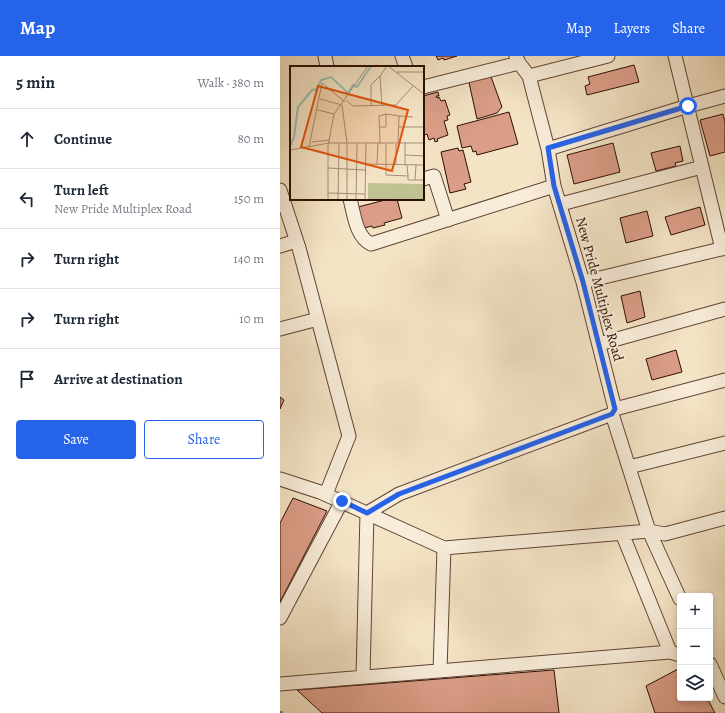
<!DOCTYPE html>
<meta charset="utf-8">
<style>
:root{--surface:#fff;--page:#f2f2f3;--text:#1f2937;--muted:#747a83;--line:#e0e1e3;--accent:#2563eb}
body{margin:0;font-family:Alegreya,serif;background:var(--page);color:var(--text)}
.controls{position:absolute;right:12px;bottom:12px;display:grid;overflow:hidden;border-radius:4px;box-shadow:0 2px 6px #0003}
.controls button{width:36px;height:36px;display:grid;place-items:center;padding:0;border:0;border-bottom:1px solid var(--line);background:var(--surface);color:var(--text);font:20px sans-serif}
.stop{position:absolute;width:12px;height:12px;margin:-9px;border:3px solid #2563eb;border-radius:50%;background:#fff}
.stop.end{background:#2563eb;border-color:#fff;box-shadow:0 1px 4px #0008}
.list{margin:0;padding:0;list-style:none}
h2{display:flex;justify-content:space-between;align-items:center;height:52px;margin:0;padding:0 16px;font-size:17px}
h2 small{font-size:13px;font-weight:400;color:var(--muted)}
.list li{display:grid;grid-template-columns:26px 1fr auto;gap:12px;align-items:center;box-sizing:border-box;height:60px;padding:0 16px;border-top:1px solid var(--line)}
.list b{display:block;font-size:15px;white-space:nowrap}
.list p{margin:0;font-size:13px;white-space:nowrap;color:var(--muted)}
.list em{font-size:13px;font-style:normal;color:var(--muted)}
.actions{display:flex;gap:8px;padding:12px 16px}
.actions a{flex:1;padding:9px 0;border:1px solid var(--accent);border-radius:4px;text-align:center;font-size:14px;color:var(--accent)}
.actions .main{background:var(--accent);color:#fff}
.icon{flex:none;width:22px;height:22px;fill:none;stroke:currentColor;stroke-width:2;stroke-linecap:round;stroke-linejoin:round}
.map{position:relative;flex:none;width:445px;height:657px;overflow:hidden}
header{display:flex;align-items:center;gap:24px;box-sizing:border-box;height:56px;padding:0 20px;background:var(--accent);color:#fff}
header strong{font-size:19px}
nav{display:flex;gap:22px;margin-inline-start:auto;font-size:14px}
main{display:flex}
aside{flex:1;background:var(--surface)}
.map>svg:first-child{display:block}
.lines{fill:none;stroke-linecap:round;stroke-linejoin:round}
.stream{stroke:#707870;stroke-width:4}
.building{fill:#db9d87;stroke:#2d0e03}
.street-casing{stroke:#5f4434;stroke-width:15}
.street{stroke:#f8edda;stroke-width:13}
.route{stroke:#2563eb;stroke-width:5}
.labels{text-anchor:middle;stroke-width:4;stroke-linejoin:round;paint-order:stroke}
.street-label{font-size:14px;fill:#2d0e03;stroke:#f8edda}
.inset-river{fill:none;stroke:#9cbeb8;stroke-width:2}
.inset-road{fill:none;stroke:#a48e78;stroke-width:1}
.view{fill:#df550c;fill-opacity:0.15;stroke:#df550c;stroke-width:2}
.inset-edge{fill:none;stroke:#2d0e03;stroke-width:2}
</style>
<header>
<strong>Map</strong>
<nav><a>Map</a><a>Layers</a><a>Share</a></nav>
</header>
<main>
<aside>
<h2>5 min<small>Walk · 380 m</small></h2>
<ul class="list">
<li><svg class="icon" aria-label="ahead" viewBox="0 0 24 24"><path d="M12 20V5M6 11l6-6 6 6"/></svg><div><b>Continue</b></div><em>80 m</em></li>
<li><svg class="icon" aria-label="left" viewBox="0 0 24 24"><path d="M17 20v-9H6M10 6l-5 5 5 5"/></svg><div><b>Turn left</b><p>New Pride Multiplex Road</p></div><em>150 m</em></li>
<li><svg class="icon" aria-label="right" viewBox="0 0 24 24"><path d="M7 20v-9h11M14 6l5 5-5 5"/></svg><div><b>Turn right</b></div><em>140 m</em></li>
<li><svg class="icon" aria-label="right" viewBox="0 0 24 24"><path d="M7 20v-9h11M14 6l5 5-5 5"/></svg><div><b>Turn right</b></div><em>10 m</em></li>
<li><svg class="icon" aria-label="arrive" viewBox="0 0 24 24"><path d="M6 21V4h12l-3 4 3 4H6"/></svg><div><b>Arrive at destination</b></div></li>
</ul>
<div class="actions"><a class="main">Save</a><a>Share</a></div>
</aside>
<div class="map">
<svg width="445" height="657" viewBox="0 0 445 657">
<rect width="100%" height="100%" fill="#f4e4c6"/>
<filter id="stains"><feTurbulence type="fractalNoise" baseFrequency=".005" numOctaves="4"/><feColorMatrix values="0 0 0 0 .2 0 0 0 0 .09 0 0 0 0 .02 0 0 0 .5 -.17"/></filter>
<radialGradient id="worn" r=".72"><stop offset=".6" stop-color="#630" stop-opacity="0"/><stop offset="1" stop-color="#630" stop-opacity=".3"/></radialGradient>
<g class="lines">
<!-- stream -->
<path class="stream" d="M0,657H1"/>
</g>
<!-- building -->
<path class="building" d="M156,0H177L164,4L163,2L158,4Z
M354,9L359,26L307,39L305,30L310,28L308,21Z
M210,18L222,51L217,57L197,63L188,22Z
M158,36L159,40H156L157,42L159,41L161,45L165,44L170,59L167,60L168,64L164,65L168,79L157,83L158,85L155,86L154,82L149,84L147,78L144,79L143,75L145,74L143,71V40Z
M229,56L238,88L197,99L196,95L193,96L191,90L182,92L177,70Z
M443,58L445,66V96L430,100L420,64Z
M333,87L340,116L294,128L287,99Z
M400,90L403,105L395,107L396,110L376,115L371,97Z
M178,92L179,95L183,94L191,126L184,128L186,133L170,137L161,96Z
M109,143H117L122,162L104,167L105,169L93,172L92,170L84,172L78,151Z
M420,151L425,169L391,179L385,161Z
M367,155L373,180L346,187L340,162Z
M360,235L365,261L347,267L341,240Z
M396,294L402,316L372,324L366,303Z
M0,341L4,344L0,353Z
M13,442L47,455L0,546V467Z
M400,612V642H427L435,657H375L366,630Z
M274,614L279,657H42L17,634Z"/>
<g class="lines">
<defs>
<path id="street" d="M45,0L47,11
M122,0L126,11
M236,0L239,7L249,20L268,93L274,130L303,226L335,353L332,358L369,475L400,543
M395,0L442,193
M249,20L328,0
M143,31L239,7
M268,93L408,50L445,40
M143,123L154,120L168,164
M0,134L19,192L69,380L46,438
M70,143C74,158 76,181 91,188L274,130
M281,148L422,111
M0,190L16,185
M303,226L445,192
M0,273L38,263
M319,288L445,253
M335,353L445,324
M349,411L445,387
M0,423L40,436L164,492L369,475L385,478L445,462
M342,477L390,596
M0,562L62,445
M430,608L445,641
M160,614L164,492
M83,620L87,457L119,438L332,358
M0,628L390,596L400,599"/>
</defs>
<!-- street casing -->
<use href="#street" class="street-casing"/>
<!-- street -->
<use href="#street" class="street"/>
</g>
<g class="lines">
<!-- route -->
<path class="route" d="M62,445L87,457L119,438L332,358L335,353L303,226L274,130L268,92L408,50"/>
</g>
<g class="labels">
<!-- street labels -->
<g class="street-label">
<text transform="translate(320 233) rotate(75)" y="5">New Pride Multiplex Road</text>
</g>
</g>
<!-- overview -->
<g transform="translate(10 10)">
<rect width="134" height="134" fill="#f4e4c6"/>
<path d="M78,117L134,118V134H78Z" fill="#c0c292"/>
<path class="inset-river" d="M0,80L4,71L8,41L22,24L27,23L31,14L41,11L58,27L63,19L67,21L81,0"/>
<path class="inset-road" d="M98,0L134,28M107,6H134M30,33L52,39L57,77M56,34L63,40L106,39L123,20M81,40V19L90,10M92,40L90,10L97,0M28,44L44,48M109,50L123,51M89,61H96V48M109,61H134M22,76L40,74M115,76V99M90,77L89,50L96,48L109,50L108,77M96,78V109L118,110L117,99M19,81L32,17L55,36M0,84L39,77H134M115,89L134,90M75,98L134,99M87,98L88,77M106,99V78M38,102L75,104M118,110V114H134M125,114L126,99M38,127L75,128M38,134V80L44,48L78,0M48,134L49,77M57,134V77M66,134L67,77M75,134L76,77"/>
<path class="view" d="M28,20L118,44L102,105L11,81Z"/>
<rect width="134" height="134" class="inset-edge"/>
</g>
<rect width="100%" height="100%" filter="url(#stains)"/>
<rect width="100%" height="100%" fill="url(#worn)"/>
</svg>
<div class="controls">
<button>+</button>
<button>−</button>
<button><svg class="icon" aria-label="layers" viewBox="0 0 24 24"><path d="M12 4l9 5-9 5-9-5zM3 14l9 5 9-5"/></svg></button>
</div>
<div class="stop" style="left:408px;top:50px"></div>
<div class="stop end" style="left:62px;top:445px"></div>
</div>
</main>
